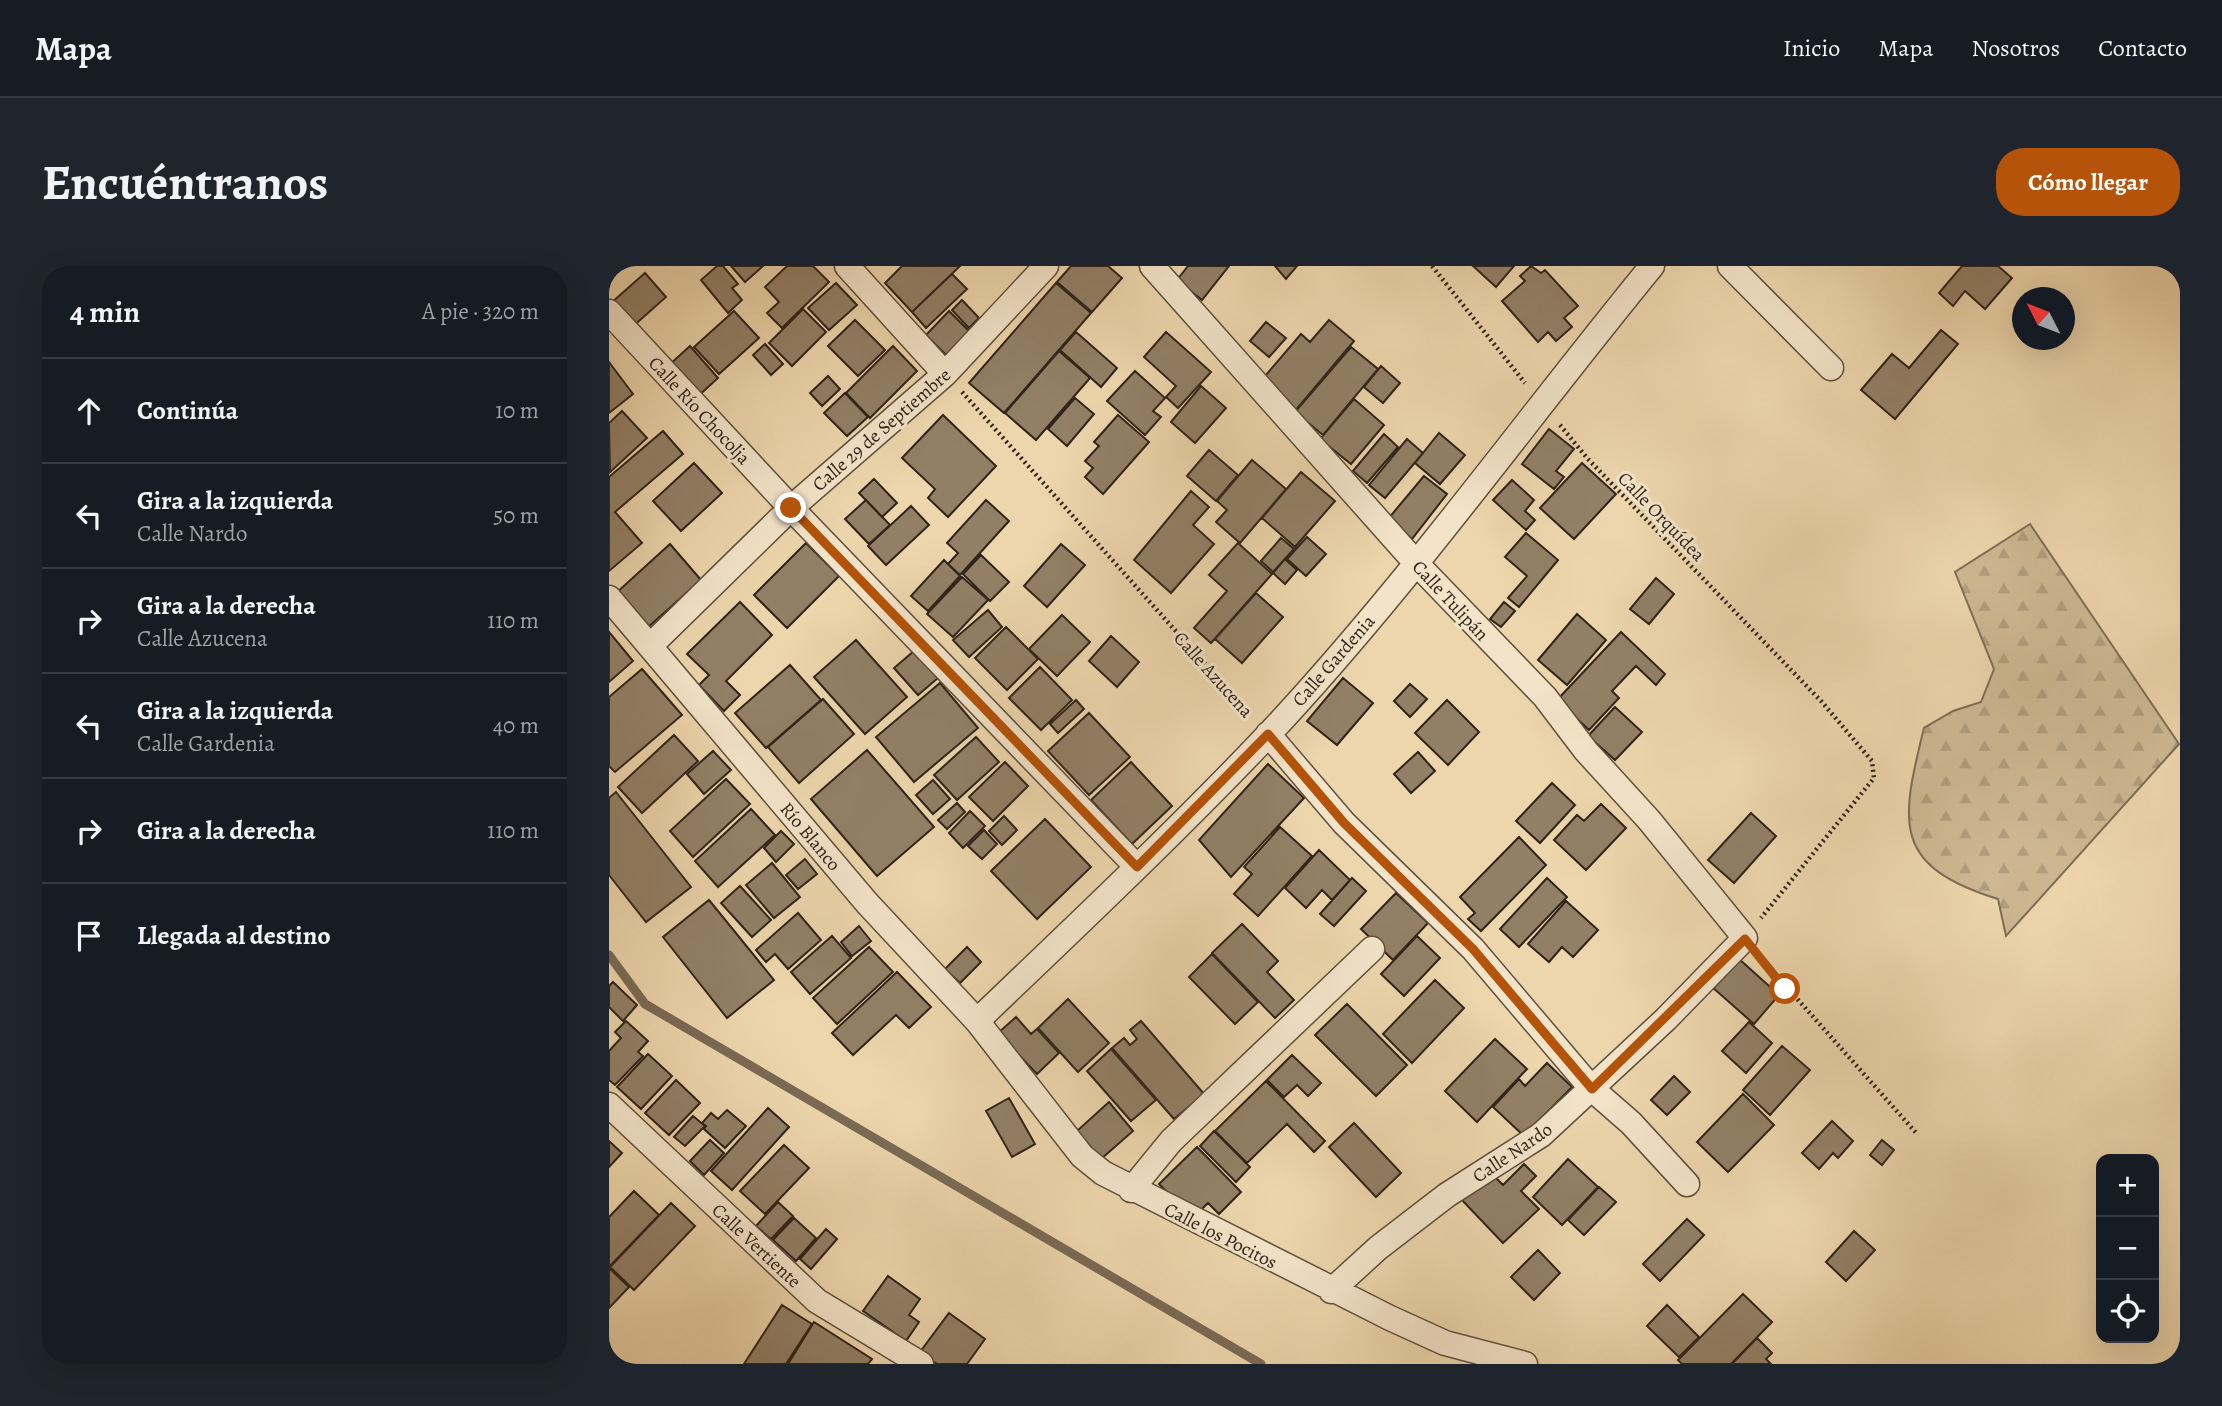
<!DOCTYPE html>
<html lang="es">
<meta charset="utf-8">
<style>
:root{--surface:#171b24;--page:#20242c;--text:#f1f3f6;--muted:#9ea1a6;--line:#363941;--accent:#b45309}
body{margin:0;font-family:Alegreya,serif;background:var(--page);color:var(--text)}
.controls{position:absolute;right:21px;bottom:21px;display:grid;overflow:hidden;border-radius:14px;box-shadow:0 7px 28px #0002}
.controls button{width:63px;height:63px;display:grid;place-items:center;padding:0;border:0;border-bottom:2px solid var(--line);background:var(--surface);color:var(--text);font:35px sans-serif}
.compass{position:absolute;left:1403px;top:21px;width:63px;height:63px;border-radius:50%;background:var(--surface);box-shadow:0 7px 28px #0002;rotate:312deg}
.stop{position:absolute;width:21px;height:21px;margin:-16px;border:5px solid #b45309;border-radius:50%;background:#fff}
.stop.end{background:#b45309;border-color:#fff;box-shadow:0 2px 7px #0008}
.list{margin:0;padding:0;list-style:none}
h2{display:flex;justify-content:space-between;align-items:center;height:91px;margin:0;padding:0 28px;font-size:30px}
h2 small{font-size:23px;font-weight:400;color:var(--muted)}
.list li{display:grid;grid-template-columns:46px 1fr auto;gap:21px;align-items:center;box-sizing:border-box;height:105px;padding:0 28px;border-top:2px solid var(--line)}
.list b{display:block;font-size:26px;white-space:nowrap}
.list p{margin:0;font-size:23px;white-space:nowrap;color:var(--muted)}
.list em{font-size:23px;font-style:normal;color:var(--muted)}
.icon{flex:none;width:38px;height:38px;fill:none;stroke:currentColor;stroke-width:2;stroke-linecap:round;stroke-linejoin:round}
.map{position:relative;flex:none;width:1571px;height:1098px;overflow:hidden;border-radius:28px}
header{display:flex;align-items:center;gap:42px;box-sizing:border-box;height:98px;padding:0 35px;background:var(--surface);border-bottom:2px solid var(--line)}
header strong{font-size:33px}
nav{display:flex;gap:38px;margin-inline-start:auto;font-size:24px}
.intro{display:flex;align-items:center;justify-content:space-between;box-sizing:border-box;height:168px;padding:0 42px}
h1{margin:0;font-size:49px}
.button{padding:18px 32px;border-radius:28px;background:var(--accent);color:#fff;font-size:24px;font-weight:700}
main{display:flex;gap:42px;padding:0 42px}
aside{flex:1;background:var(--surface);border-radius:28px;box-shadow:0 7px 28px #0002}
.map>svg:first-child{display:block}
.forest{fill:url(#forest-firs);stroke:#7e6e57;stroke-width:2}
.lines{fill:none;stroke-linecap:round;stroke-linejoin:round}
.stream{stroke:#7b6a55;stroke-width:9}
.building{fill:#928066;stroke:#30231b;stroke-width:2}
.street-casing{stroke:#5f503f;stroke-width:27}
.path{stroke:#30231b;stroke-width:4.5;stroke-dasharray:2 3.5;stroke-linecap:butt}
.street{stroke:#f3e4c9;stroke-width:24}
.route{stroke:#b45309;stroke-width:9}
.labels{text-anchor:middle;stroke-width:6;stroke-linejoin:round;paint-order:stroke}
.street-label{font-size:19px;fill:#30231b;stroke:#f3e4c9}
</style>
<header>
<strong>Mapa</strong>
<nav><a>Inicio</a><a>Mapa</a><a>Nosotros</a><a>Contacto</a></nav>
</header>
<div class="intro"><h1>Encuéntranos</h1><a class="button">Cómo llegar</a></div>
<main>
<aside>
<h2>4 min<small>A pie · 320 m</small></h2>
<ul class="list">
<li><svg class="icon" aria-label="ahead" viewBox="0 0 24 24"><path d="M12 20V5M6 11l6-6 6 6"/></svg><div><b>Continúa</b></div><em>10 m</em></li>
<li><svg class="icon" aria-label="left" viewBox="0 0 24 24"><path d="M17 20v-9H6M10 6l-5 5 5 5"/></svg><div><b>Gira a la izquierda</b><p>Calle Nardo</p></div><em>50 m</em></li>
<li><svg class="icon" aria-label="right" viewBox="0 0 24 24"><path d="M7 20v-9h11M14 6l5 5-5 5"/></svg><div><b>Gira a la derecha</b><p>Calle Azucena</p></div><em>110 m</em></li>
<li><svg class="icon" aria-label="left" viewBox="0 0 24 24"><path d="M17 20v-9H6M10 6l-5 5 5 5"/></svg><div><b>Gira a la izquierda</b><p>Calle Gardenia</p></div><em>40 m</em></li>
<li><svg class="icon" aria-label="right" viewBox="0 0 24 24"><path d="M7 20v-9h11M14 6l5 5-5 5"/></svg><div><b>Gira a la derecha</b></div><em>110 m</em></li>
<li><svg class="icon" aria-label="arrive" viewBox="0 0 24 24"><path d="M6 21V4h12l-3 4 3 4H6"/></svg><div><b>Llegada al destino</b></div></li>
</ul>
</aside>
<div class="map">
<svg width="1571" height="1098" viewBox="0 0 1571 1098">
<defs>
<pattern id="forest-firs" width="22" height="20" patternUnits="userSpaceOnUse" patternTransform="scale(1.75)"><rect width="22" height="20" fill="#cdb893"/><path d="M5 1l3.5 6h-7zM16 11l3.5 6h-7z" fill="#b09e7e"/></pattern>
</defs>
<rect width="100%" height="100%" fill="#edd6ac"/>
<filter id="stains"><feTurbulence type="fractalNoise" baseFrequency=".00286" numOctaves="4"/><feColorMatrix values="0 0 0 0 .2 0 0 0 0 .09 0 0 0 0 .02 0 0 0 .5 -.17"/></filter>
<radialGradient id="worn" r=".72"><stop offset=".6" stop-color="#630" stop-opacity="0"/><stop offset="1" stop-color="#630" stop-opacity=".3"/></radialGradient>
<!-- forest -->
<path class="forest" d="M1421,258L1570,478L1397,670L1389,633C1283,600 1291,558 1315,462L1344,445L1372,436L1385,403L1346,306Z"/>
<g class="lines">
<!-- stream -->
<path class="stream" d="M0,689L36,738L652,1098"/>
</g>
<!-- building -->
<path class="building" d="M108,0H114L129,18L123,22L133,34L119,47L92,14Z
M122,0H154L136,16Z
M178,0H204L220,16L173,62L158,47L170,36L156,21Z
M293,0H351L303,46L276,17Z
M462,0H499L513,12L483,46L448,16Z
M579,0H620L593,34L568,14Z
M666,0H688L677,13Z
M864,0H905L887,21Z
M922,0L932,7L936,4L969,40L955,52L963,61L947,75L939,66L929,76L893,35L916,15L911,10Z
M1353,0H1389L1403,12L1376,43L1356,25L1344,40L1330,27Z
M36,7L57,31L22,62L1,38Z
M343,8L358,23L317,62L303,46Z
M227,17L248,39L220,64L199,42Z
M447,17L482,47L395,147L360,117Z
M353,34L370,52L360,62L343,44Z
M194,43L217,66L183,100L160,77Z
M125,45L150,72L110,108L85,81Z
M340,45L361,66L337,89L317,69Z
M246,54L276,84L249,110L219,80Z
M720,54L745,75L686,145L651,116L692,68L701,76Z
M657,56L677,72L660,91L641,75Z
M1332,64L1349,78L1286,153L1252,124L1283,88L1300,102Z
M467,66L508,102L492,121L451,84Z
M557,66L602,106L569,142L557,131L567,120L535,91Z
M156,78L174,98L162,109L144,89Z
M81,80L109,112L87,132L59,100Z
M284,80L308,105L261,152L237,127Z
M742,81L769,103L714,169L686,146Z
M450,85L481,112L427,174L396,147Z
M0,96L24,128L0,147Z
M772,100L791,117L774,137L755,121Z
M526,105L556,132L544,145L552,151L536,169L498,135Z
M219,110L231,123L213,140L201,127Z
M592,120L617,142L586,177L562,156Z
M236,127L259,151L238,170L215,147Z
M466,132L485,148L458,180L439,163Z
M745,133L775,159L742,198L711,173Z
M13,145L38,172L1,206L0,157Z
M334,149L387,200L339,251L319,232L326,223L293,192Z
M509,149L540,176L494,228L476,211L484,202L476,195L490,180L485,176Z
M940,163L965,183L947,205L955,211L945,223L913,198Z
M54,165L74,188L6,246L33,277L0,305V211Z
M830,167L856,189L831,218L806,197Z
M775,168L789,181L758,217L744,205Z
M798,173L814,187L776,232L760,219Z
M600,184L629,209L607,235L578,210Z
M643,194L677,223L631,277L607,256L618,244L608,235Z
M85,197L113,227L72,265L44,235Z
M973,197L1007,228L965,273L931,242Z
M692,206L726,235L686,281L653,252Z
M815,210L838,228L803,273L779,253Z
M265,213L288,237L273,251L250,227Z
M903,214L925,234L916,245L926,254L917,264L884,234Z
M582,225L600,241L584,259L605,278L562,327L525,294Z
M257,234L281,259L260,278L236,253Z
M377,234L400,255L351,309L339,298L349,287L338,277Z
M302,240L320,259L277,299L259,280Z
M917,267L949,294L910,341L899,332L918,310L896,291Z
M698,271L717,288L697,310L678,293Z
M672,272L685,283L664,306L652,295Z
M197,277L230,310L178,362L145,329Z
M629,277L663,308L602,377L585,362L618,325L600,309Z
M61,278L92,314L37,363L6,328Z
M452,278L476,299L438,341L415,320Z
M372,289L400,316L381,335L354,308Z
M676,293L688,304L676,318L664,307Z
M335,294L351,310L319,345L302,330Z
M353,311L379,334L344,371L318,348Z
M1047,312L1065,328L1040,358L1021,343Z
M647,327L674,351L633,397L606,373Z
M131,336L163,369L117,415L131,429L115,445L90,419L100,409L78,388Z
M895,336L906,345L892,361L881,353Z
M379,344L393,361L360,391L344,374Z
M968,348L997,374L958,419L929,394Z
M453,349L481,376L448,410L420,383Z
M397,361L429,393L398,424L366,392Z
M0,366L24,395L0,416Z
M1012,366L1056,408L1047,419L1027,400L1003,425L1010,432L980,464L948,434Z
M502,370L530,396L508,421L480,395Z
M247,374L298,431L256,468L205,411Z
M305,385L329,412L309,429L285,402Z
M181,399L212,434L157,482L126,447Z
M431,401L463,434L432,464L400,432Z
M33,403L73,449L6,506L0,500V431Z
M734,412L764,437L728,479L698,455Z
M331,417L369,462L305,516L267,471Z
M801,418L818,433L801,451L785,435Z
M214,433L245,468L190,517L159,481Z
M467,434L475,443L449,467L441,458Z
M838,434L870,466L839,499L806,467Z
M1006,441L1033,466L1006,494L979,470Z
M480,447L521,491L480,529L439,485Z
M65,469L89,495L33,547L9,521Z
M367,471L390,496L348,534L325,509Z
M258,484L325,561L268,610L202,533Z
M104,485L122,504L95,528L78,508Z
M809,486L826,505L802,527L785,508Z
M396,496L419,520L384,555L360,531Z
M522,496L563,540L523,578L482,534Z
M659,498L695,532L622,611L590,574Z
M117,513L141,538L84,591L61,565Z
M324,514L341,533L324,548L307,529Z
M943,517L966,539L931,577L907,555Z
M7,526L82,621L37,656L0,609V532Z
M348,537L356,546L338,563L329,554Z
M992,538L1017,562L977,604L945,574L968,549L975,555Z
M142,543L166,569L109,621L86,595Z
M361,545L376,560L354,582L340,567Z
M1142,547L1167,570L1125,617L1099,594Z
M395,550L408,564L393,579L380,565Z
M436,553L482,601L428,653L382,605Z
M671,561L703,590L649,650L625,628L643,608L635,601Z
M375,564L388,578L373,593L359,580Z
M172,565L185,578L167,596L155,582Z
M910,571L937,599L872,665L859,653L866,647L851,631Z
M710,584L741,614L723,634L713,624L697,642L676,622Z
M196,593L208,608L189,623L177,609Z
M163,597L191,631L165,652L137,619Z
M743,612L757,625L725,660L711,648Z
M938,612L958,631L910,681L891,663Z
M131,620L162,654L143,671L112,637Z
M787,627L819,657L784,694L752,663Z
M100,634L165,714L118,752L54,671Z
M957,635L989,664L964,691L953,681L940,696L919,678Z
M189,647L212,674L179,703L166,688L157,696L147,684Z
M633,658L669,695L658,706L685,734L666,752L603,687Z
M250,660L262,675L243,690L232,676Z
M223,670L242,692L201,728L182,706Z
M808,670L831,692L795,730L772,708Z
M260,681L284,706L228,758L204,732Z
M358,681L372,696L351,717L336,703Z
M603,688L649,736L626,758L580,711Z
M1129,692L1170,729L1145,758L1103,721Z
M288,706L322,741L300,762L287,749L244,789L223,767Z
M826,714L855,742L803,797L774,768Z
M4,716L28,739L14,755L0,741V720Z
M459,733L500,777L469,806L429,762Z
M738,738L798,799L767,830L706,769Z
M407,751L422,768L428,763L450,787L428,808L389,767Z
M17,755L39,775L29,786L34,790L6,819L0,814V785L12,772L6,766Z
M532,755L595,828L565,853L503,782L515,772L521,779L528,773L521,764Z
M1140,756L1163,777L1137,807L1113,785Z
M886,773L918,803L868,856L836,825Z
M1173,780L1201,804L1161,849L1134,824Z
M502,783L547,834L522,855L478,805Z
M39,788L63,810L32,843L8,821Z
M683,789L712,817L699,830L688,819L675,831L658,814Z
M938,797L963,821L915,870L884,841L910,813L916,820Z
M1065,810L1081,826L1058,849L1042,834Z
M67,814L91,837L60,869L36,847Z
M657,815L716,875L705,886L678,858L638,897L606,865Z
M1134,828L1165,859L1119,906L1088,876Z
M400,832L426,878L403,891L377,845Z
M500,836L524,865L492,893L468,865Z
M159,842L180,861L123,924L102,905Z
M118,844L137,860L116,882L95,863L97,860L93,857L102,847L109,853Z
M84,850L96,860L76,880L65,871Z
M1223,855L1244,875L1229,892L1224,887L1210,903L1193,887Z
M745,857L792,907L767,931L720,881Z
M605,865L641,901L627,916L591,880Z
M101,874L115,887L95,909L81,895Z
M1273,874L1285,884L1273,899L1261,889Z
M0,875L13,887L0,901Z
M175,879L200,902L156,948L131,925Z
M588,881L632,926L610,948L599,937L584,952L550,918Z
M959,893L989,921L953,959L924,931Z
M915,898L927,910L912,925L930,943L894,977L851,932L880,905L894,919Z
M990,921L1007,936L975,969L959,954Z
M25,925L50,949L0,1001V951Z
M169,936L184,950L162,973L147,960Z
M62,937L86,960L25,1024L1,1001Z
M185,952L207,972L187,995L164,974Z
M1078,953L1095,969L1051,1015L1034,998Z
M217,963L228,973L202,1003L191,993Z
M1245,965L1266,984L1237,1015L1217,996Z
M929,984L951,1007L925,1034L902,1011Z
M0,1002L20,1021L0,1042Z
M279,1010L311,1033L300,1049L310,1056L297,1075L254,1045Z
M1134,1028L1163,1056L1122,1098H1073L1069,1094Z
M173,1039L203,1058L177,1098H135Z
M1058,1039L1090,1071L1070,1091L1038,1060Z
M340,1047L376,1073L358,1098H328L311,1086Z
M205,1056L263,1093L259,1098H179Z
M1148,1072L1163,1087L1157,1093L1162,1098H1123Z"/>
<g class="lines">
<defs>
<path id="street" d="M238,0L336,108
M543,0L807,297L936,431L977,485L1040,554L1136,672L1057,753L932,869L838,929L769,982L722,1025
M1121,0L1222,102
M0,46L182,242L528,601
M0,332L258,637L368,755L473,890L494,907L781,1052L836,1077L916,1098
M42,379L182,242L336,108L437,0
M659,468L735,557L864,683L983,823L1022,857L1078,918
M368,755C466,661 565,568 658,470C797,322 915,156 1043,0
M0,839L208,1035L312,1098
M522,924L562,875L763,683"/>
</defs>
<!-- street casing -->
<use href="#street" class="street-casing"/>
<!-- path -->
<path class="path" d="M823,0L916,117
M353,126L641,448
M951,159L978,192L1212,435L1263,495L1265,512L1152,652
M1152,692L1309,869"/>
<!-- street -->
<use href="#street" class="street"/>
</g>
<g class="lines">
<!-- route -->
<path class="route" d="M182,242L528,601L659,468L735,557L864,683L983,823L1136,673L1176,723"/>
</g>
<g class="labels">
<!-- street labels -->
<g class="street-label">
<text transform="translate(91 144) rotate(47)" y="7">Calle Río Chocolja</text>
<text transform="translate(272 163) rotate(-41)" y="7">Calle 29 de Septiembre</text>
<text transform="translate(1053 250) rotate(46)" y="7">Calle Orquídea</text>
<text transform="translate(842 334) rotate(47)" y="7">Calle Tulipán</text>
<text transform="translate(724 394) rotate(-49)" y="7">Calle Gardenia</text>
<text transform="translate(605 408) rotate(48)" y="7">Calle Azucena</text>
<text transform="translate(202 570) rotate(50)" y="7">Río Blanco</text>
<text transform="translate(903 886) rotate(-34)" y="7">Calle Nardo</text>
<text transform="translate(612 969) rotate(27)" y="7">Calle los Pocitos</text>
<text transform="translate(148 979) rotate(43)" y="7">Calle Vertiente</text>
</g>
</g>
<rect width="100%" height="100%" filter="url(#stains)"/>
<rect width="100%" height="100%" fill="url(#worn)"/>
</svg>
<div class="controls">
<button>+</button>
<button>−</button>
<button><svg class="icon" aria-label="locate" viewBox="0 0 24 24"><circle cx="12" cy="12" r="6"/><path d="M12 2v4M12 18v4M2 12h4M18 12h4"/></svg></button>
</div>
<svg class="compass" viewBox="-18 -18 36 36"><path d="M0-13l5 13h-10z" fill="#e53935"/><path d="M0 13l5-13h-10z" fill="#9ea1a6"/></svg>
<div class="stop" style="left:1176px;top:723px"></div>
<div class="stop end" style="left:182px;top:242px"></div>
</div>
</main>
